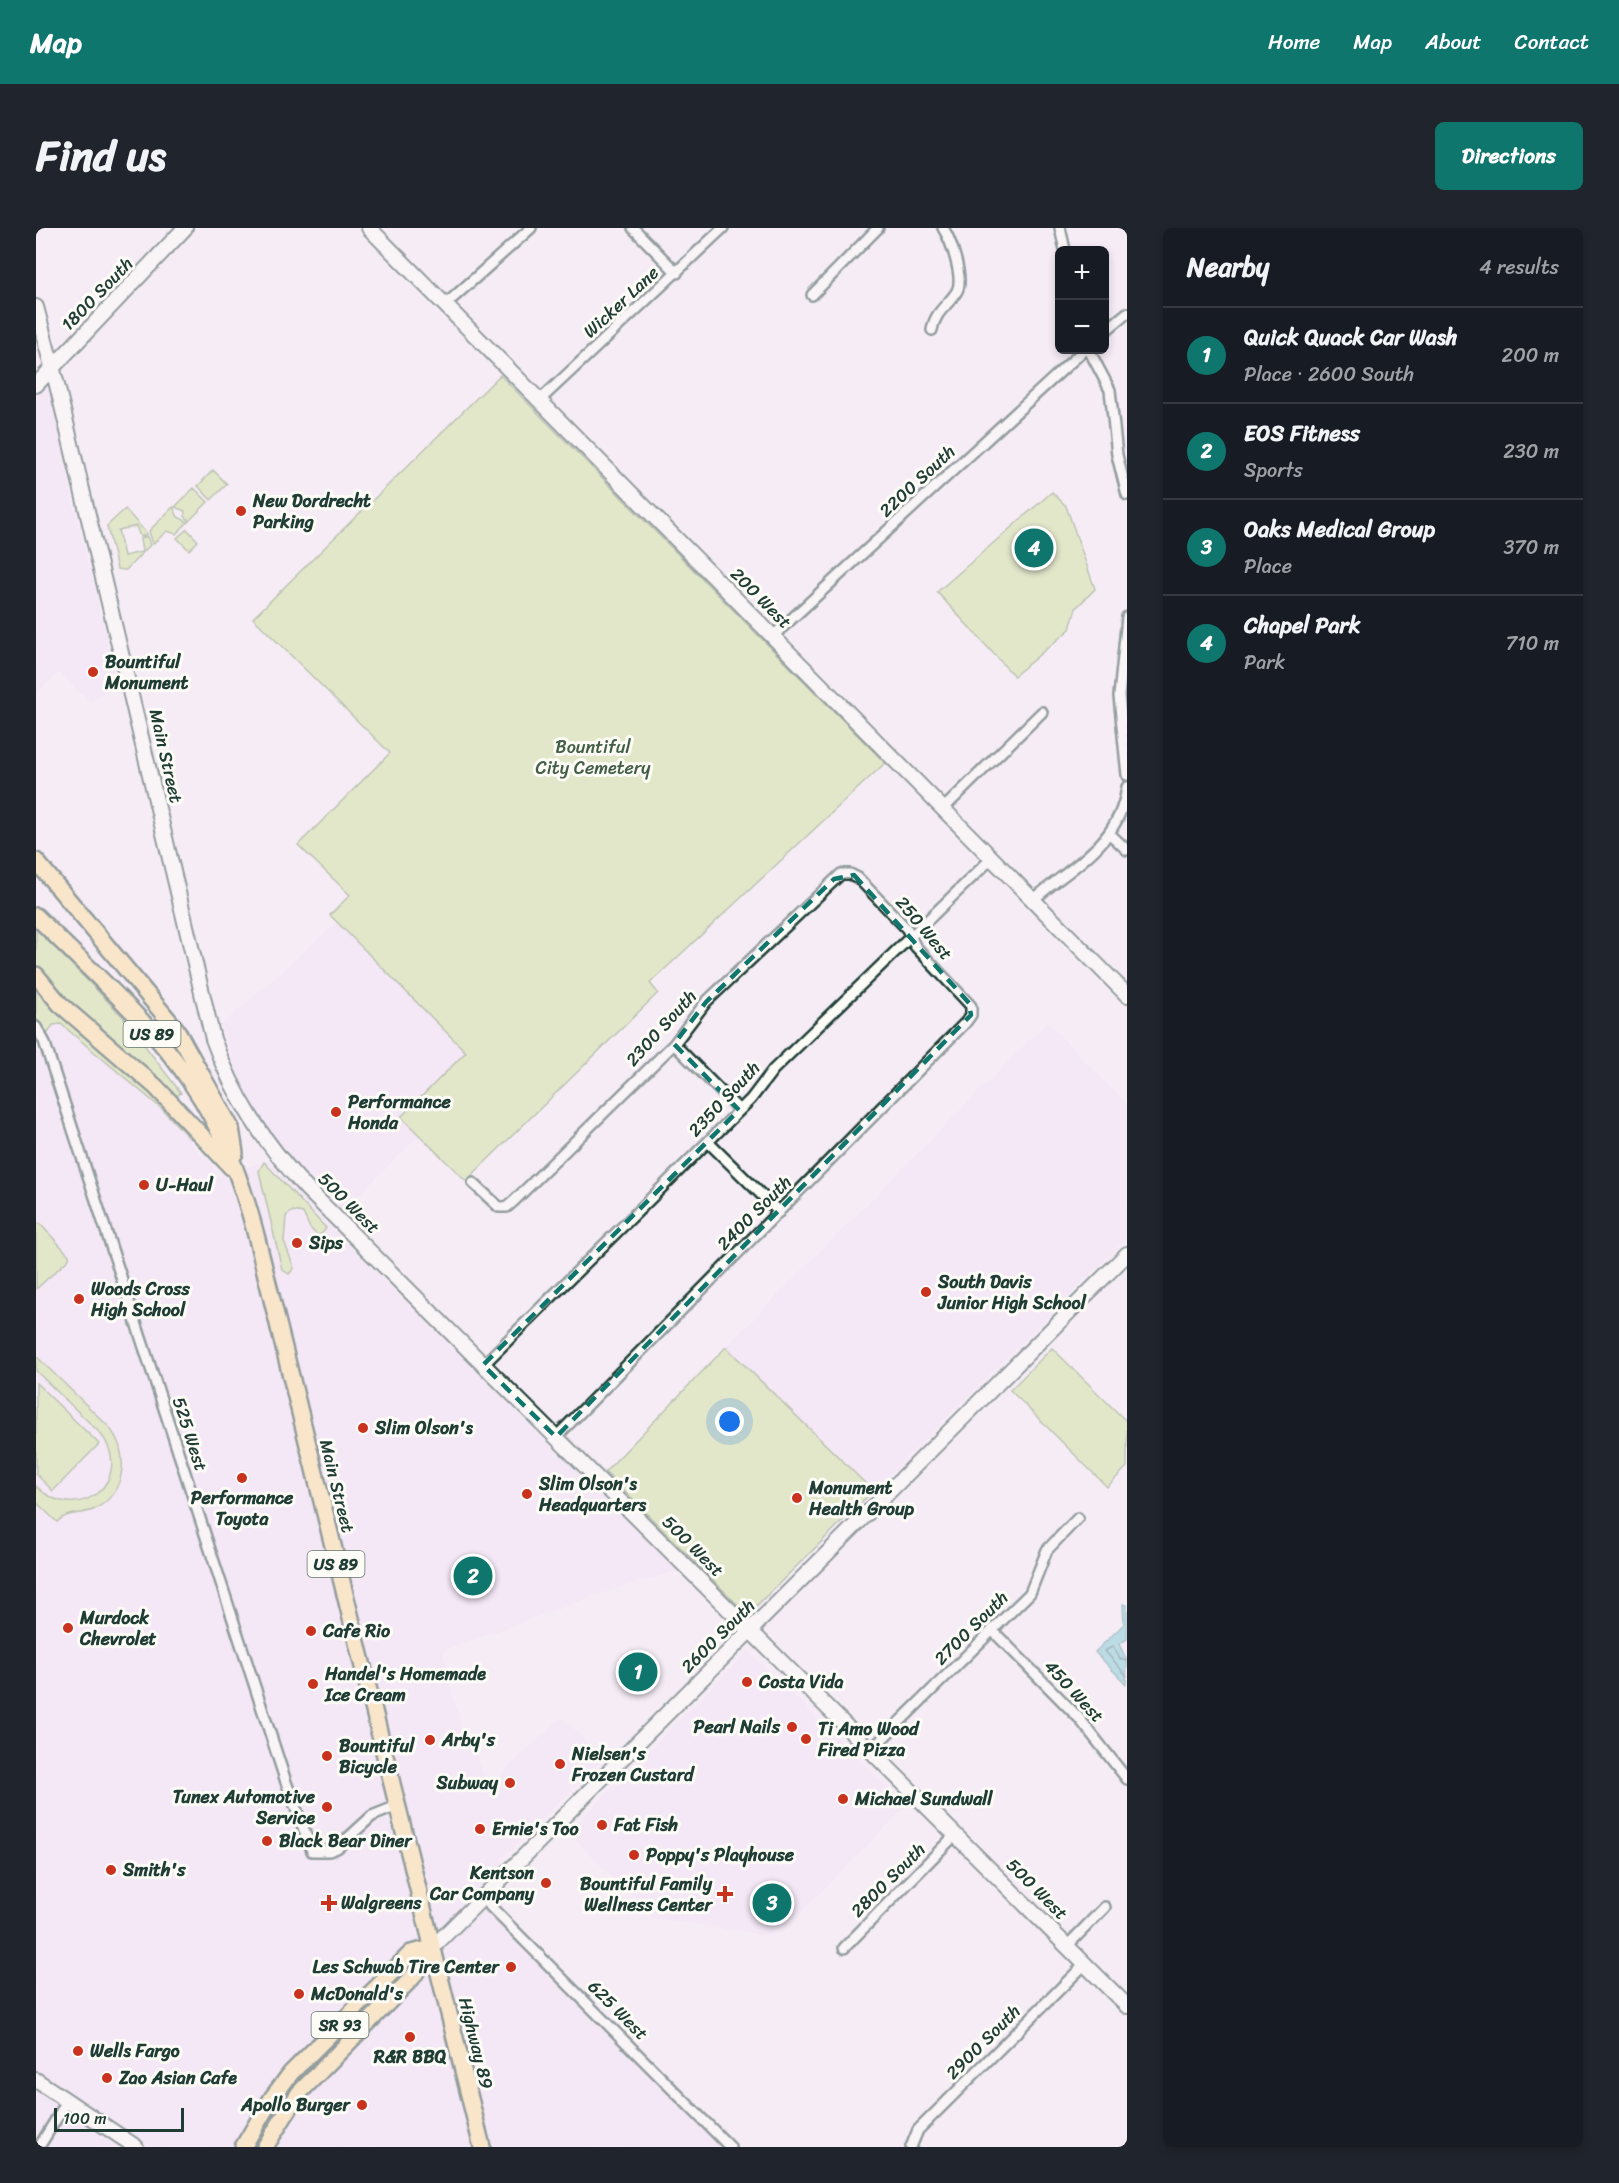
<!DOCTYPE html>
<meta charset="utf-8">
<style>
:root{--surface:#171b24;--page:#20242c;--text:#f1f3f6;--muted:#9ea1a6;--line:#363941;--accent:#0f766e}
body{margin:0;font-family:Sriracha,sans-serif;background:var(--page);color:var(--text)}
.controls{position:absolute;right:18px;top:18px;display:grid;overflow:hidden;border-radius:9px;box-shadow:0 3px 9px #0003}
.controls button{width:54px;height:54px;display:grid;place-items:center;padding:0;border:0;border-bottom:2px solid var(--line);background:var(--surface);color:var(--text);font:30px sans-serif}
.scale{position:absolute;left:18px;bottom:15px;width:130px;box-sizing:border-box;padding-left:6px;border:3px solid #1f3d34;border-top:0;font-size:16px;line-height:21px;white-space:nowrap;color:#1f3d34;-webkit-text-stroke:4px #fdfcf7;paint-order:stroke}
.you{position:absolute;left:694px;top:1194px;width:21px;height:21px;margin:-15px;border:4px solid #fff;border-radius:50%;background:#1a73e8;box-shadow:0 0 0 9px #1a73e833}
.badge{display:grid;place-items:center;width:39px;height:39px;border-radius:50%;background:var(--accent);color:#fff;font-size:20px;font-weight:700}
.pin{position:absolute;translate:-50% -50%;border:3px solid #fff;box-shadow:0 2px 6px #0006}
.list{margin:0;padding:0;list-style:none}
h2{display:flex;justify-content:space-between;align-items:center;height:78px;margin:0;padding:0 24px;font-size:26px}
h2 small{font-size:20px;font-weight:400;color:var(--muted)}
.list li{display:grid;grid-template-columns:39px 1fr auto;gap:18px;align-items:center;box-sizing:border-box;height:96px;padding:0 24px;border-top:2px solid var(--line)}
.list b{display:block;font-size:22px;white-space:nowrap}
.list p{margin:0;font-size:20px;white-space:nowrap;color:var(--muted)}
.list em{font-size:20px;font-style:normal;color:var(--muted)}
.map{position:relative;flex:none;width:1091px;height:1919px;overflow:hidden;border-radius:9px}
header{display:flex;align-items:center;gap:36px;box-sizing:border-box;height:84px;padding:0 30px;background:var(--accent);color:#fff}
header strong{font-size:28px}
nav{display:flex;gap:33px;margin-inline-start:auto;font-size:21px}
.intro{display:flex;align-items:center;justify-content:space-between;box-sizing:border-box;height:144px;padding:0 36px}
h1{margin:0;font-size:42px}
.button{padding:15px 27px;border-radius:9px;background:var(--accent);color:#fff;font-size:21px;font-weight:700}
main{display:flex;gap:36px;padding:0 36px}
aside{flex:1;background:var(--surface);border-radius:9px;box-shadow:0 3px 9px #0003}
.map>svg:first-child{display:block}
.built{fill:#f1e1f5}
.green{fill:#cde195;stroke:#768f64;stroke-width:1.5}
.water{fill:#76c7d0;stroke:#539092;stroke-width:1.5}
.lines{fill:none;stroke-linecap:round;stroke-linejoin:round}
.shore{stroke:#427472;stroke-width:1.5}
.street-casing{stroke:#1f3d34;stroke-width:14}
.secondary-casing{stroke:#1f3d34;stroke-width:18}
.primary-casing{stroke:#1f3d34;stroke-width:20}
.street{stroke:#fdfcf7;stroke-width:9}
.secondary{stroke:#fdfcf7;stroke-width:14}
.primary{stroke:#fcde96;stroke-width:15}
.marked{fill:none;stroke:#0f766e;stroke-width:4.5;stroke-dasharray:12 8;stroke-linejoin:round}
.poi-dot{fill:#c8321e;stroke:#fdfcf7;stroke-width:2}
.labels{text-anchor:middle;stroke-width:6;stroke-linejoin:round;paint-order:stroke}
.shield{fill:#fdfcf7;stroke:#62766e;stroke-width:1.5}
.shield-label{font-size:16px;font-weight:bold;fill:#1f3d34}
.street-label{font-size:18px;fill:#1f3d34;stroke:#fdfcf7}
.poi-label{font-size:18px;font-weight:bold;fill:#1f3d34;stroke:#fdfcf7;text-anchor:start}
.park-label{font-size:18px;fill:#425e47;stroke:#fdfcf7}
</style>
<header>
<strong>Map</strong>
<nav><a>Home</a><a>Map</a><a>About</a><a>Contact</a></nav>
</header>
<div class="intro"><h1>Find us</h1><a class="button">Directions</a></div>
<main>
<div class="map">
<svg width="1091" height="1919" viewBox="0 0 1091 1919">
<rect width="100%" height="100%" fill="#f6ecf6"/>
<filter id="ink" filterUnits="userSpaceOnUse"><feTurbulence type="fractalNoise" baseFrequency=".0167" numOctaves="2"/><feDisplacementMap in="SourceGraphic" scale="12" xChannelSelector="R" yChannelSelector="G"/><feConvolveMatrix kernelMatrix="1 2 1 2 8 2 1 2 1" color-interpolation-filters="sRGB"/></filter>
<g filter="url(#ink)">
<!-- built -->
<path class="built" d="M13,155L37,273L81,455L55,475L23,445L0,466V169Z
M301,694L430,824L366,889L384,907L307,983L256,931L228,896L201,846L185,797Z
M1011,794L1091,876V1010L837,1263L690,1119Z
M25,796L136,890L170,933L173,932L182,949L231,932L293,998L641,1343L564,1366L407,1423L429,1517L439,1519L451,1559L526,1489L568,1530L466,1630L470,1675L455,1690L684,1919H0V814L134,1222L145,1212L12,805L17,797Z
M712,1423L871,1578L752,1697L728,1707L616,1690L532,1604Z"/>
<!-- green -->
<path class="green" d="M464,147L849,535L614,755L622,765L430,953L365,889L430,824L294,687L314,667L262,617L354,525L217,390Z
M177,242L191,256L175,272L162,258Z
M158,260L172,274L153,293L149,288V283L139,279Z
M1016,264L1030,278L1059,361L1040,380L1034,401L978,448L901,364Z
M137,279L142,289L152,294L140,306L131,303L117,316L113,303Z
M89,281L111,306L104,309L100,298L82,302L88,328L106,324L104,311L111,308L114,317L90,342L81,341L71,298Z
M151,301L162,313L153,322L141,310Z
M0,700L87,789L145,865L140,868L40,783L3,743L0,739Z
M0,758L123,869L158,908L154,911L126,881L25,796L17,797L12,805L0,790Z
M228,934L290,1000L286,1006L281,1007L274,1000L267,985L257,983L250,988L248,1013L258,1040L253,1046L246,1041L223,943Z
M0,995L4,996L33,1027V1031L0,1061Z
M690,1119L837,1263L713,1385L707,1382L569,1244Z
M1016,1120L1091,1194V1239L1071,1259L974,1162Z
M0,1128L72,1198C94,1223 91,1264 59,1281C45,1288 31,1283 21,1294L0,1274V1258C43,1301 101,1250 64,1205L0,1143Z
M0,1155L63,1216L17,1263L0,1246Z"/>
<!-- water -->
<path class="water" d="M1087,1376L1091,1377V1411L1083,1416L1091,1433L1090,1456L1059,1424L1088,1396Z"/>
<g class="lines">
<!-- shore -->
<path class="shore" d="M1091,1433L1084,1431L1077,1418L1069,1423L1091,1448"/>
<defs>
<path id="street" d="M597,0L641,45
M1024,0L1029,22
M776,67L842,0
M409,77L495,0
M896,102C899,83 912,78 921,63C928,50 915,12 907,0
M1068,104L1091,85
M1053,122L1074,162L1081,227L1091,267
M504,172L687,0
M1091,389L1083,468L1091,547
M737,408L1048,122
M907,581L1006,484
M1074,606L1091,622
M997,672C1037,637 1083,617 1091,559
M0,799L8,813L250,1554L276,1623H293L301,1620L336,1588L361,1578
M638,816L703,882
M672,914L743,984
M437,955L463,979H471L478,973L638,816L670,774L805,646H814L822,650L871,701L879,718L935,778V787L930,794L520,1209
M447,1137L715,871L737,842L956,630
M956,1402L1043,1490L1091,1551
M834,1523L994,1365L1011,1322L1042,1290
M446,1670L694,1919
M1031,1718L1069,1679
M808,1720L919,1607
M3,1919L32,1872
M875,1919L882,1902L1049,1736"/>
<path id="secondary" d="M333,0L1091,767
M0,79L21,157L177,811C198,869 228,915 270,960L1091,1778
M0,157L149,0
M396,1720L1091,1026
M0,1852L100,1919"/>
<path id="primary" d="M0,633L140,801L195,900L199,925
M0,688C52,741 115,794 156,856C188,903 207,956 221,1011L446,1919
M0,747L24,776L120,859L195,939
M207,1919L236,1870L255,1845L375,1725L396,1720
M229,1919L263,1865L376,1750L396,1720"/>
</defs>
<!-- street casing -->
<use href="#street" class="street-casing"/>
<!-- secondary casing -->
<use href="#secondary" class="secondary-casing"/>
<!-- primary casing -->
<use href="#primary" class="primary-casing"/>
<!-- street -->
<use href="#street" class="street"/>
<!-- secondary -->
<use href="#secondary" class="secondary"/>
<!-- primary -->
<use href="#primary" class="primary"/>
</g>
</g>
<!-- marked area -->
<path d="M0 0H1091V1919H0ZM818,647L933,775L935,787L520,1209L447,1137L703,882L638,816L670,774L798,651Z" fill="#f6ecf6" fill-opacity=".55" fill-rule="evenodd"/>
<path class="marked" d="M818,647L933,775L935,787L520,1209L447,1137L703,882L638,816L670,774L798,651Z"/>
<!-- markers -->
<g class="poi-dot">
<circle cx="205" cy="283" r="6"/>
<circle cx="57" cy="444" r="6"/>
<circle cx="300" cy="884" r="6"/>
<circle cx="108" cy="957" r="6"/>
<circle cx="261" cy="1015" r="6"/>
<circle cx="890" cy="1064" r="6"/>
<circle cx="43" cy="1071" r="6"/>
<circle cx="327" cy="1200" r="6"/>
<circle cx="206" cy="1250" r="6"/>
<circle cx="491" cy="1266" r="6"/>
<circle cx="761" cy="1270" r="6"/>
<circle cx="32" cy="1400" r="6"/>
<circle cx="275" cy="1403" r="6"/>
<circle cx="711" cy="1454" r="6"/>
<circle cx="277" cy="1456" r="6"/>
<circle cx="756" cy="1499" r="6"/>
<circle cx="770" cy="1511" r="6"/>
<circle cx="394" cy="1512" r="6"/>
<circle cx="291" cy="1528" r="6"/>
<circle cx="524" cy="1536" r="6"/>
<circle cx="474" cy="1555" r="6"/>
<circle cx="807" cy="1571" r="6"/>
<circle cx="291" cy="1579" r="6"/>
<circle cx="566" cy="1597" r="6"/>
<circle cx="444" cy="1601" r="6"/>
<circle cx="231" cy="1613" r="6"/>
<circle cx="598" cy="1627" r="6"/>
<circle cx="75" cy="1642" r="6"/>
<circle cx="510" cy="1655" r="6"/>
<path d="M686 1657h6v6h6v6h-6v6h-6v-6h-6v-6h6z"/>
<path d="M290 1666h6v6h6v6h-6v6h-6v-6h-6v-6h6z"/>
<circle cx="475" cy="1739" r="6"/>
<circle cx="263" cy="1766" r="6"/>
<circle cx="374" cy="1809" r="6"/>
<circle cx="42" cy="1823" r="6"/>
<circle cx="71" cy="1850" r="6"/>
<circle cx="326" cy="1877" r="6"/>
</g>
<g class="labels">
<!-- shield labels -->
<g class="shield">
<rect x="87.5" y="793" width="57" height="26" rx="4.5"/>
<rect x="271.5" y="1323" width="57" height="26" rx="4.5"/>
<rect x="275.5" y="1784" width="57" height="26" rx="4.5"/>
</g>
<g class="shield-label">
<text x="116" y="812">US 89</text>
<text x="300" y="1342">US 89</text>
<text x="304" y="1803">SR 93</text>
</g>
<!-- street labels -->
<g class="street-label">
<text transform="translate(61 66) rotate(-46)" y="6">1800 South</text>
<text transform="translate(585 74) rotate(-43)" y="6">Wicker Lane</text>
<text transform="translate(881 253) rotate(-43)" y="6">2200 South</text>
<text transform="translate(725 370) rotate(45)" y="6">200 West</text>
<text transform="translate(130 528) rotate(77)" y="6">Main Street</text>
<text transform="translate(888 700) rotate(50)" y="6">250 West</text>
<text transform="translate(625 800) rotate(-48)" y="6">2300 South</text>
<text transform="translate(688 871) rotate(-47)" y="6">2350 South</text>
<text transform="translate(313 975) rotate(45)" y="6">500 West</text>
<text transform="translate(718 985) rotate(-45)" y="6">2400 South</text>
<text transform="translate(154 1206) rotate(72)" y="6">525 West</text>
<text transform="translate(301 1258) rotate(76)" y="6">Main Street</text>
<text transform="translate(657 1318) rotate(45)" y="6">500 West</text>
<text transform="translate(935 1400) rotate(-45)" y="6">2700 South</text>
<text transform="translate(682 1408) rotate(-45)" y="6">2600 South</text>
<text transform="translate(1038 1463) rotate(47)" y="6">450 West</text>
<text transform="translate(852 1652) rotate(-45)" y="6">2800 South</text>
<text transform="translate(1001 1661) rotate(45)" y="6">500 West</text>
<text transform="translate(582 1782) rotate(45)" y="6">625 West</text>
<text transform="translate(947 1814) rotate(-45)" y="6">2900 South</text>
<text transform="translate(440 1815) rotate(76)" y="6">Highway 89</text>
</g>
<!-- poi labels -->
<g class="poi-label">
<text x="217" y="279">New Dordrecht<tspan x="217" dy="21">Parking</tspan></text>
<text x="69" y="440">Bountiful<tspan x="69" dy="21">Monument</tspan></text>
<text x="312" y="880">Performance<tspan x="312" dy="21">Honda</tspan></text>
<text x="120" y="963">U-Haul</text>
<text x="273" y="1021">Sips</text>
<text x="902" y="1060">South Davis<tspan x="902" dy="21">Junior High School</tspan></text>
<text x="55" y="1067">Woods Cross<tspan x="55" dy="21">High School</tspan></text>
<text x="339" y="1206">Slim Olson's</text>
<text x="503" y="1262">Slim Olson's<tspan x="503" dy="21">Headquarters</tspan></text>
<text x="773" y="1266">Monument<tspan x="773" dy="21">Health Group</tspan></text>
<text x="206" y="1276" text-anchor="middle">Performance<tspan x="206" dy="21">Toyota</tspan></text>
<text x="44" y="1396">Murdock<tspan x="44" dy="21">Chevrolet</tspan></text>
<text x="287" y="1409">Cafe Rio</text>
<text x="289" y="1452">Handel's Homemade<tspan x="289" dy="21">Ice Cream</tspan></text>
<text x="723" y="1460">Costa Vida</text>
<text x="744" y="1505" text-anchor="end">Pearl Nails</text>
<text x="782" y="1507">Ti Amo Wood<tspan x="782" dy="21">Fired Pizza</tspan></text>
<text x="406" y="1518">Arby's</text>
<text x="303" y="1524">Bountiful<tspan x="303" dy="21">Bicycle</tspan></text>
<text x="536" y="1532">Nielsen's<tspan x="536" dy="21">Frozen Custard</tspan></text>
<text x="462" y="1561" text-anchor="end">Subway</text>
<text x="279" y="1575" text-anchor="end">Tunex Automotive<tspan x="279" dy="21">Service</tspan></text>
<text x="819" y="1577">Michael Sundwall</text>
<text x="578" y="1603">Fat Fish</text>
<text x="456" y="1607">Ernie's Too</text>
<text x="243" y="1619">Black Bear Diner</text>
<text x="610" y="1633">Poppy's Playhouse</text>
<text x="87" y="1648">Smith's</text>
<text x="498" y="1651" text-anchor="end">Kentson<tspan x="498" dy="21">Car Company</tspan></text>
<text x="676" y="1662" text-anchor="end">Bountiful Family<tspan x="676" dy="21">Wellness Center</tspan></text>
<text x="305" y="1681">Walgreens</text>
<text x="463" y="1745" text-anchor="end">Les Schwab Tire Center</text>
<text x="275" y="1772">McDonald's</text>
<text x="54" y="1829">Wells Fargo</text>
<text x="374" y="1835" text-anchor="middle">R&amp;R BBQ</text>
<text x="83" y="1856">Zao Asian Cafe</text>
<text x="314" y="1883" text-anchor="end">Apollo Burger</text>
</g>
<!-- park labels -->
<g class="park-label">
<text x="557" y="525">Bountiful<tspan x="557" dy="21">City Cemetery</tspan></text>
</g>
</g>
</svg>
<div class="controls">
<button>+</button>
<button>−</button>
</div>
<div class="scale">100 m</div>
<div class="you"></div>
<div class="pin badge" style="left:602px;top:1444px">1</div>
<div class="pin badge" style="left:437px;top:1348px">2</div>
<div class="pin badge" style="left:736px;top:1675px">3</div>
<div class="pin badge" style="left:998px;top:320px">4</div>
</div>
<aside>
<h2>Nearby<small>4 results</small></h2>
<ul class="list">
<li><span class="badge">1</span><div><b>Quick Quack Car Wash</b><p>Place · 2600 South</p></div><em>200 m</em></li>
<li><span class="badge">2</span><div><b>EOS Fitness</b><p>Sports</p></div><em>230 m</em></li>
<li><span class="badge">3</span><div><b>Oaks Medical Group</b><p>Place</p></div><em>370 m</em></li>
<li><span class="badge">4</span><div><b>Chapel Park</b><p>Park</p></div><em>710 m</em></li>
</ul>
</aside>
</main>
